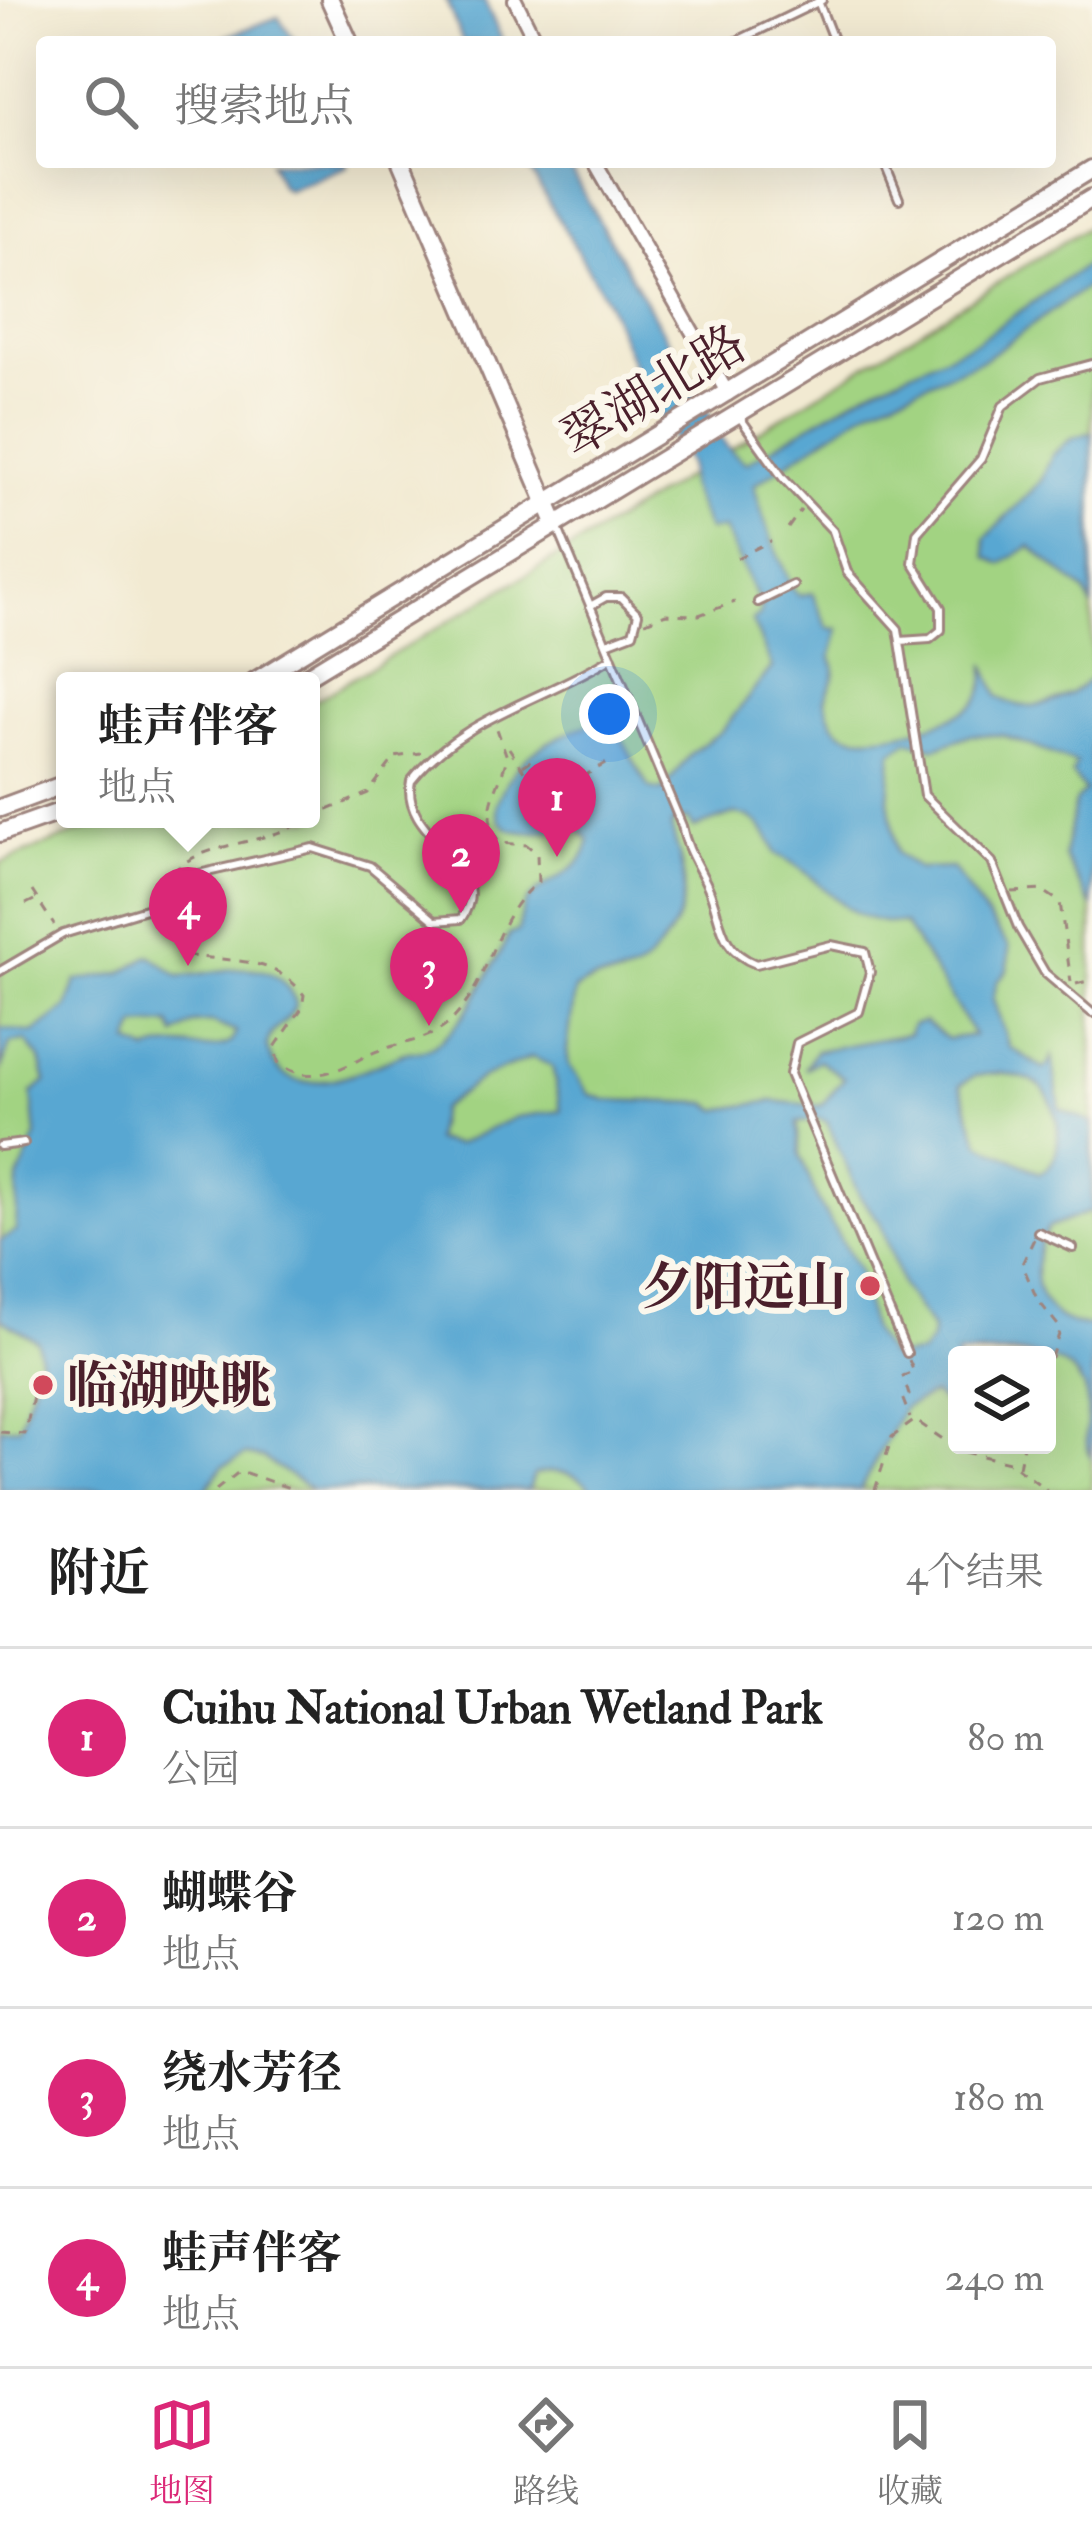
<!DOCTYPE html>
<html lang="zh">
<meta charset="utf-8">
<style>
:root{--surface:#fff;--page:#f2f2f2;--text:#222;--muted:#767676;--line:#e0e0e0;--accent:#db2777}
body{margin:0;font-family:"IM FELL Double Pica","Noto Serif SC",serif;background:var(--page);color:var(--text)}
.controls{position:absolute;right:36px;bottom:36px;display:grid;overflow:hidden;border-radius:12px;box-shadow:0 12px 48px #0002}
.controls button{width:108px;height:108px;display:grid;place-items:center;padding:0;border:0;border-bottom:3px solid var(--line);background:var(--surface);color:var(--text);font:60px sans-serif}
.you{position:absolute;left:609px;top:714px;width:42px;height:42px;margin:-30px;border:9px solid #fff;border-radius:50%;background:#1a73e8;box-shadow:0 0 0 18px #1a73e833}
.badge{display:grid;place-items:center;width:78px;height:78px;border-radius:50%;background:var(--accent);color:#fff;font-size:39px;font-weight:700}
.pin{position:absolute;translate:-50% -99px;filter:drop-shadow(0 3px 6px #0008)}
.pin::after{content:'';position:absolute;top:63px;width:42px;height:36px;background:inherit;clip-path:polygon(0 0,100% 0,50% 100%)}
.popup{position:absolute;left:56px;top:672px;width:264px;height:156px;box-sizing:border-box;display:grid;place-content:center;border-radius:12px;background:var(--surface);filter:drop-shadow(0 3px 9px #0005);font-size:39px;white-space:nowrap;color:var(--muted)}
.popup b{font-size:45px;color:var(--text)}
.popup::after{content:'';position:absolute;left:50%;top:100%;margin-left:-24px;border:24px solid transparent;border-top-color:var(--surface)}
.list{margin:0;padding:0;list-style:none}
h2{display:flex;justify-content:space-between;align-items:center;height:156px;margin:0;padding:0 48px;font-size:51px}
h2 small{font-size:39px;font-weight:400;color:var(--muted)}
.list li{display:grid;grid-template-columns:78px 1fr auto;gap:36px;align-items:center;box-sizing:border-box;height:180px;padding:0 48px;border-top:3px solid var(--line)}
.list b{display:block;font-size:45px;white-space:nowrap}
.list p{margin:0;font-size:39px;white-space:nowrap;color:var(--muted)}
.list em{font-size:39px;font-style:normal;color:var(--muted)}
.icon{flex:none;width:66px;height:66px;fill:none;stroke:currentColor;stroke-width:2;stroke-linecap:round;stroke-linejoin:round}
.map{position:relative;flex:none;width:1092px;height:1490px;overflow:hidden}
.search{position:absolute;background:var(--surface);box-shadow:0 12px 48px #0002;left:36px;right:36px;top:36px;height:132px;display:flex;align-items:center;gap:30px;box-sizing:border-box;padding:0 42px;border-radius:12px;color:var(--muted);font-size:45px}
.sheet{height:876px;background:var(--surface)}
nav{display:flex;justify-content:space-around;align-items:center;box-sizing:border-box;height:168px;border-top:3px solid var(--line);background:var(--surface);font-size:33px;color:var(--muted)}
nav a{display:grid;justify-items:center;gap:6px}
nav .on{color:var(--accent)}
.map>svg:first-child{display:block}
.green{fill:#a2d382;stroke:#767956;stroke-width:3;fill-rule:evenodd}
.water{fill:#58a7d2;stroke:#51637e;stroke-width:3;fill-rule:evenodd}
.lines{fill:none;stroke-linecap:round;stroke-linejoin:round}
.service-casing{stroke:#9e847e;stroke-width:12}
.minor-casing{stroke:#9e847e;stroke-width:18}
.tertiary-casing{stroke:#9e847e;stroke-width:22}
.path{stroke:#9e847e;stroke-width:3;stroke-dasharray:9 9;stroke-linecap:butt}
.service{stroke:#fff;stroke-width:6}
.minor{stroke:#fff;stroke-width:12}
.tertiary{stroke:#fff;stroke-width:16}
.poi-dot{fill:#d1495b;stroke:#fbf7ec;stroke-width:4.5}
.labels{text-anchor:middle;stroke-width:12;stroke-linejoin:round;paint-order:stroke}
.street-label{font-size:51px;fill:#4a1f2b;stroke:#fbf7ec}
.poi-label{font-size:51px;font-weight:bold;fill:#4a1f2b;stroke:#fbf7ec;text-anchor:end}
</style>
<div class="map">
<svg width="1092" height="1490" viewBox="0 0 1092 1490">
<rect width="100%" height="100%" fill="#fbf7ec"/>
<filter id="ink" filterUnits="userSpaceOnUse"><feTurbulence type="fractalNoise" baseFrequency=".00833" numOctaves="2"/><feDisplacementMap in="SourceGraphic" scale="24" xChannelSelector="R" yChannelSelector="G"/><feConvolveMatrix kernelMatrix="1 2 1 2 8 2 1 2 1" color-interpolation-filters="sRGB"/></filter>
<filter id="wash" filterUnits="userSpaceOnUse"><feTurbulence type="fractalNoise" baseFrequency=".004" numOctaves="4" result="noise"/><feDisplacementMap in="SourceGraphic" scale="48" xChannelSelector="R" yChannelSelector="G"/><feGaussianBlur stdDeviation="2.7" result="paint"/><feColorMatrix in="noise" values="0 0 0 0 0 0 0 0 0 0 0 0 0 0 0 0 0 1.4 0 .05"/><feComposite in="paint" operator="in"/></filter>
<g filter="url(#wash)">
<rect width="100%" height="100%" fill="#f2ead2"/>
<!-- green -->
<path class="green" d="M1092,224V1490H0V863L113,819H311V703L567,551ZM957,1355H1047V1445H957Z"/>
<!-- water -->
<path class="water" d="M446,0H484L503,42H463Z
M278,17L296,42H221L225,37Z
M270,162H346L347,166L288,190L281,186Z
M525,162H566C607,236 649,308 692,380C713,416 711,439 746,463L865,392L977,341L1092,261V283L984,359L871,407L754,485C763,520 776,553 793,589L800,596L812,593L828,628L839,629L831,658C841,676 829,684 825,700C829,713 831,725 843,732C868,747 959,723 977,701C986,690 985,677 985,664L998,696C1028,719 1068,699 1092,678V907L1064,856L1075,802L1085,791L1072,774L1076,763L1002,735H969L935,748L908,740L892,752L889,800L897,853L918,869L952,868L1009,947L1008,969L997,982L993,999L1009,1047L1045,1069L1052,1057L1060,1109L1092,1123V1211L1048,1228C1024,1270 1035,1326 1092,1326V1458C1080,1437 1090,1423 1087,1402C1079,1341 1001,1355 957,1355V1413L933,1394L903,1408L860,1490H593C578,1473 556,1467 534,1475L529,1490H312L263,1458L246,1455L223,1466L205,1490H0V1428L19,1427L36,1375L43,1374L37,1341L0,1318V1241L16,1231L18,1179L36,1136L32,1093L46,1082L40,1059L26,1041L10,1043L1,1070L0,1028L33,1033L67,1008L76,981L121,973L150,955L179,976C218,975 274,948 296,1003C290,1024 269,1026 267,1047C283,1112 362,1070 402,1054C410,1051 421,1052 429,1048C464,1031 491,969 509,935L518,931C520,923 522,909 527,902C545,877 585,875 589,840L580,831C552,825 495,849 497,804C512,757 552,736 598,722L618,732L649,788L662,791L692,752L722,731L772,667L752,621L760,615L761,605L724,529L708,530L689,485V464L637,375L607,301ZM734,814C757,815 769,834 776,854C829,878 840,926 904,923L974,1035L947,1039L924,1022L912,1025L909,1034L815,1051L805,1069L819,1060L844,1078L821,1106L772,1101L718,1110L708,1103L606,1100L589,1094L569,1065L567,1050L575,990C595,975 607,981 628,974C645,969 652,956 663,943C693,905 685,872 671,827L674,821L688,819L694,828ZM211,1022L236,1032L232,1042C203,1057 177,1037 149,1052L130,1043L137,1026L170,1024L175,1035L194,1023ZM532,1057L552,1066L561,1111L516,1117L456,1145L434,1140L440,1109L483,1077ZM999,1073C1013,1075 1033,1078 1043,1089C1061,1110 1066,1162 1040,1173L980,1143L960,1085L974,1076ZM819,1118L827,1122L860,1197L880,1222L902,1286L932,1329L931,1341L921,1354L890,1357L872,1332L858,1269L818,1201L800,1154L797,1123Z
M1092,432V607L1084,591L1030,546L1002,564L987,557L985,539L1041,481L1052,455L1072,438Z"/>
</g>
<g filter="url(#ink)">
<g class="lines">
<defs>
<path id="service" d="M818,1L834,42
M735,42L822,0
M884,162L899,199
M738,415L783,478L833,531L847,572L898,629L924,795L992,862L1018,927L1045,973L1092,1013
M557,526L682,826C687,851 698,865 708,887C722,918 717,949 756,964L831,945L865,952L870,972L859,1012L797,1043L790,1074L907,1353
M758,602L793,585
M590,606L606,597H621L638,614L633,633L607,643
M900,641L930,639L941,630V608L913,563L917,533L981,459L1003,406L1040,378L1092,364
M0,971L63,934L149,908L194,875L313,848L370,866L435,921L461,919C500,863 399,839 411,781C464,715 545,700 612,657
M0,1146L24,1143
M1038,1232L1073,1248"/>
<path id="minor" d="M515,0L536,42
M595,162L728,394"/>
<path id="tertiary" d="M330,0L349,42
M401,162L556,525
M255,681L1092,169
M299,681L1092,198
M0,808L65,784
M0,833L65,810"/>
</defs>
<!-- service casing -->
<use href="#service" class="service-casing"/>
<!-- minor casing -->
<use href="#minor" class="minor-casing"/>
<!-- tertiary casing -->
<use href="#tertiary" class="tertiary-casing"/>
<!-- path -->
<path class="path" d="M788,528L801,510
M737,558L771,541
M645,622L666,614L699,615L735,602
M509,748L543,800L610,761
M523,766L536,757
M528,808L541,801
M311,817L368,793L395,757L421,753
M444,833L475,842L496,838
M163,887C187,838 260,850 307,819
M32,891L54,925
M1012,892L1042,890L1060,902L1071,982
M26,904L36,899
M157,911L167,937L185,955C231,963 272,954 304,995L302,1008L275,1047L278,1062C305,1085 337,1072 364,1057C391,1042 427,1044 450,1022C492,982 492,917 538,882L537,854L527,845L500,843C477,811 500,789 507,757L496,726
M1076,984L1092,980
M1034,1239L1022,1264L1037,1299L1061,1329L1047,1368
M909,1360L914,1372L903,1376L909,1395L902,1397L910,1418
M0,1432L25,1434L36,1383
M1019,1467L1023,1445
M216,1490L240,1471L295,1490
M875,1490L892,1437L915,1420L960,1451L1009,1462L1047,1490"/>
<!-- service -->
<use href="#service" class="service"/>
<!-- minor -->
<use href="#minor" class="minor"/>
<!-- tertiary -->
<use href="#tertiary" class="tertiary"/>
</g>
</g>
<!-- markers -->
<g class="poi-dot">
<circle cx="870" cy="1286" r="12"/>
<circle cx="43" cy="1385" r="12"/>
</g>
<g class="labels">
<!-- street labels -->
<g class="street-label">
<text transform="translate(653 390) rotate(-31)" y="18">翠湖北路</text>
</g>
<!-- poi labels -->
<g class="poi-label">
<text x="846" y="1304">夕阳远山</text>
<text x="67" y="1403" text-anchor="start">临湖映眺</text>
</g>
</g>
</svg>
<div class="controls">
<button><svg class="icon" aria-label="layers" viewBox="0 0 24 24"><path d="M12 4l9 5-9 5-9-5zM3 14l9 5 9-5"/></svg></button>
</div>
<div class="you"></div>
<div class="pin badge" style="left:557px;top:857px">1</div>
<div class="pin badge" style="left:461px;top:913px">2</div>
<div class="pin badge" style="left:429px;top:1026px">3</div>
<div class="pin badge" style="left:188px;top:966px">4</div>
<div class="popup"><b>蛙声伴客</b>地点</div>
<div class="search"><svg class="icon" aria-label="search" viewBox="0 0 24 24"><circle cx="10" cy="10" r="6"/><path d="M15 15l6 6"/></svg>搜索地点</div>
</div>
<section class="sheet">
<h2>附近<small>4个结果</small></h2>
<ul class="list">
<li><span class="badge">1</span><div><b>Cuihu National Urban Wetland Park</b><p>公园</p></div><em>80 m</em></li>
<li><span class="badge">2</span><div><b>蝴蝶谷</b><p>地点</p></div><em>120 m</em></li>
<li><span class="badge">3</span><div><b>绕水芳径</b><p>地点</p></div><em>180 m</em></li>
<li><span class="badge">4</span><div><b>蛙声伴客</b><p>地点</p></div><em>240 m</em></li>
</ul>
</section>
<nav>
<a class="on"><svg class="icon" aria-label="map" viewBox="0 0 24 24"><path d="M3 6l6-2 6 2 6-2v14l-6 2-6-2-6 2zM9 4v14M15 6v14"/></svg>地图</a>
<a><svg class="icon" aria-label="directions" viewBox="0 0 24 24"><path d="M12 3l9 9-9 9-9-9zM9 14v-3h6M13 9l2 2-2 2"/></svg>路线</a>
<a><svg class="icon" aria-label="saved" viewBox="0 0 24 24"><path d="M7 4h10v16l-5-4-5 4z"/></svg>收藏</a>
</nav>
